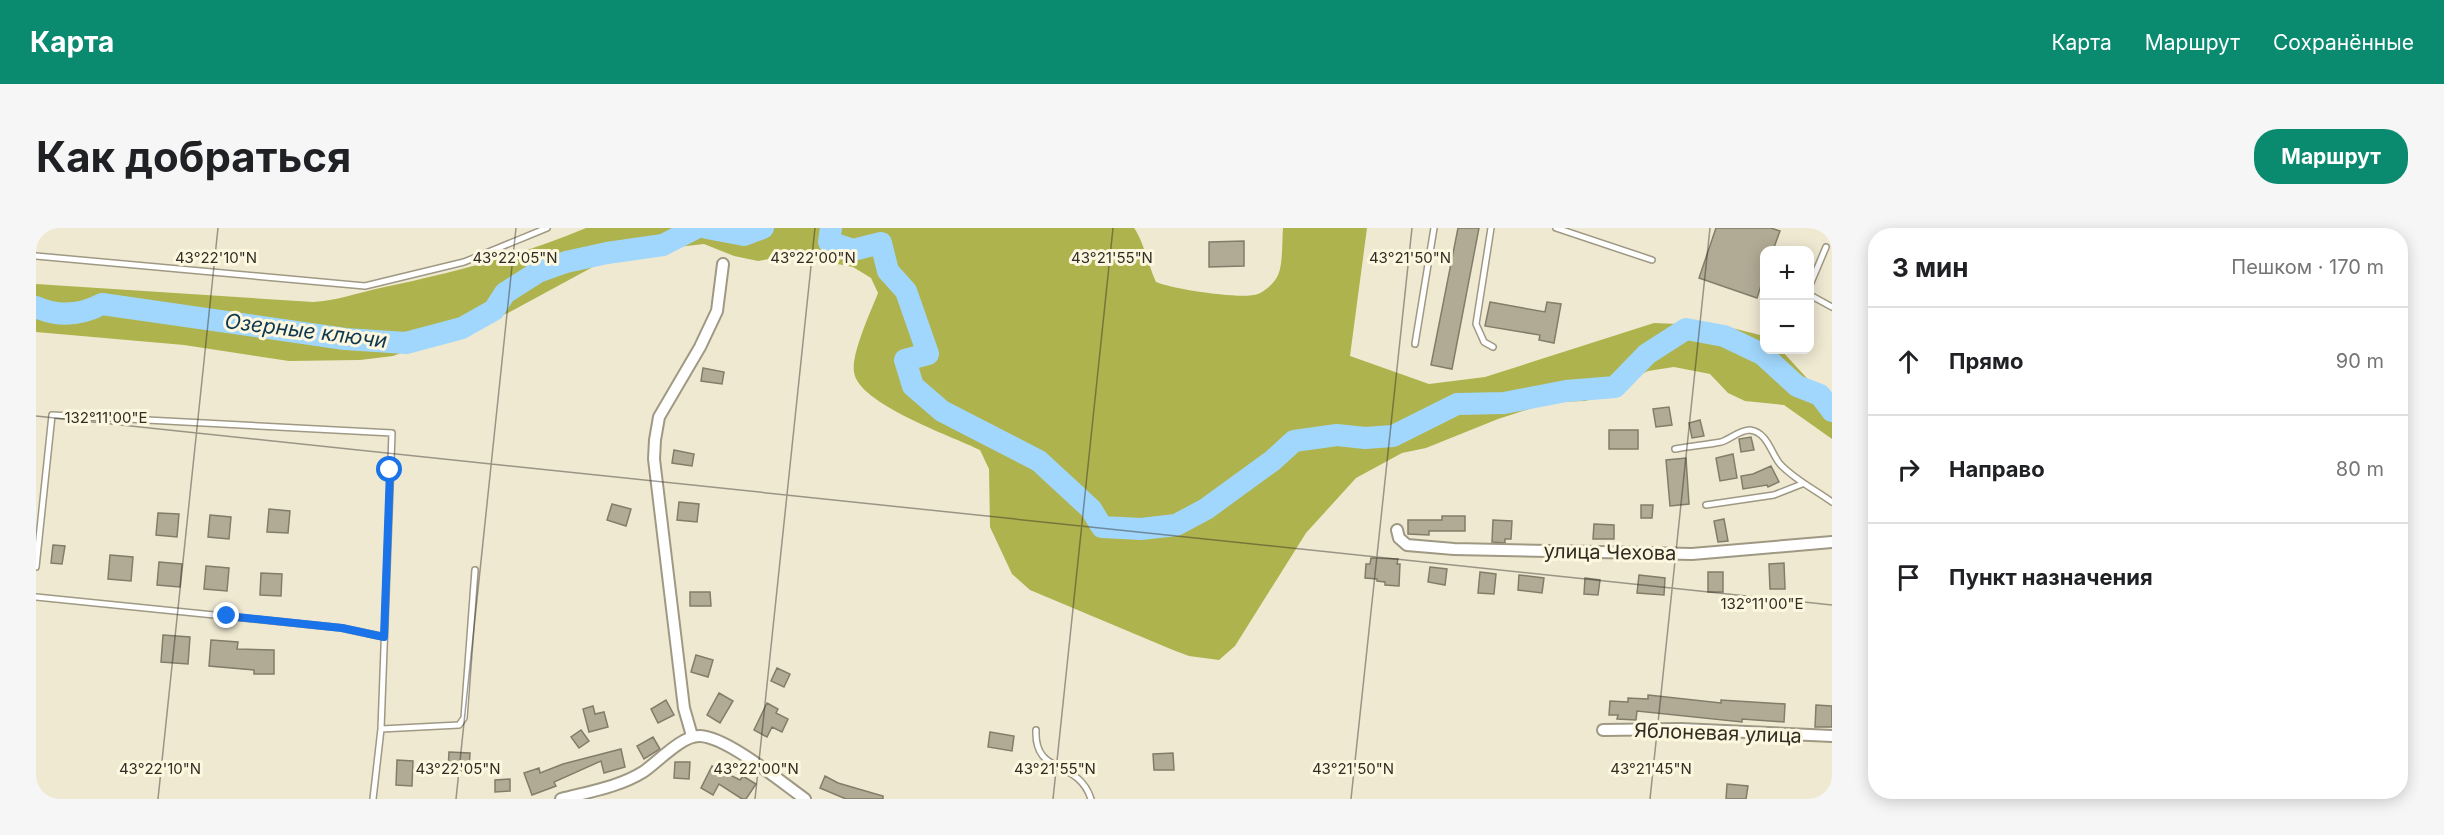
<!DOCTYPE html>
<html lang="ru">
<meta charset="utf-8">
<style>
:root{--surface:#fff;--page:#f6f6f6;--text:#202124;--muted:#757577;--line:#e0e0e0;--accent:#0a8b70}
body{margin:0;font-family:Inter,sans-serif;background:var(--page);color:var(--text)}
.controls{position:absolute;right:18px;top:18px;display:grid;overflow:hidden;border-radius:12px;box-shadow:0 3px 15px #0003}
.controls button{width:54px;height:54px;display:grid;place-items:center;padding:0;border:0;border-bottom:2px solid var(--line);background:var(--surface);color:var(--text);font:30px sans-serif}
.stop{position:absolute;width:18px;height:18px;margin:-14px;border:4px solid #1a73e8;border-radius:50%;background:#fff}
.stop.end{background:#1a73e8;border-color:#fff;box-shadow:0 2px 6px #0008}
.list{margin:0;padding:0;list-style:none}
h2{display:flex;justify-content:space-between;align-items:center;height:78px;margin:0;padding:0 24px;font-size:26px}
h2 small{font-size:20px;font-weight:400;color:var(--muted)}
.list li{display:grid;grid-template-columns:39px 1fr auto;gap:18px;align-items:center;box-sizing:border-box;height:108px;padding:0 24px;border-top:2px solid var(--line)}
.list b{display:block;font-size:22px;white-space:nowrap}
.list em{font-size:20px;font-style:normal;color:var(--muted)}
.icon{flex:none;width:33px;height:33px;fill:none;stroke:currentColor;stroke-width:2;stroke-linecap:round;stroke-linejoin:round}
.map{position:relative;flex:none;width:1796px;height:571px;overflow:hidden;border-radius:24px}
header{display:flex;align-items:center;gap:36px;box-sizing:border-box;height:84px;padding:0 30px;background:var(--accent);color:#fff}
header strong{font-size:28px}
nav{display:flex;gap:33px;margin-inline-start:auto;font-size:21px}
.intro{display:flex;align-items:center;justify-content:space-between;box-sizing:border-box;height:144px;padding:0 36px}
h1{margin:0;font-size:42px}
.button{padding:15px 27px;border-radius:24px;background:var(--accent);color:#fff;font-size:21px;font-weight:700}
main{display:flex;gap:36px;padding:0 36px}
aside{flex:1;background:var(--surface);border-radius:24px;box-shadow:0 3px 15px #0003}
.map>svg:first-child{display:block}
.forest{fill:#afb34d}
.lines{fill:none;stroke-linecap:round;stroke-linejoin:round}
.river{stroke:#a1d7fc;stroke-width:22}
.building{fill:#b1ab95;stroke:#827d68;stroke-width:1.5}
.lane-casing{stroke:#9f9984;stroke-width:8}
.street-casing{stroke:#9f9984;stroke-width:14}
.lane{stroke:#fff;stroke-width:5}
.street{stroke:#fff;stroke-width:10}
.route{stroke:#1a73e8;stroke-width:8}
.ticks{fill:none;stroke:#302d25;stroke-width:1.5;stroke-opacity:0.45}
.labels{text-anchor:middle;stroke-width:6;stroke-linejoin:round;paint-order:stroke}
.street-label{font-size:20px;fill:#302d25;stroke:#fdf7df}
.water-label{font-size:21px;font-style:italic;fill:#0d3850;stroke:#fdf7df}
.ticks-label{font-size:15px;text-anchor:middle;fill:#302d25;stroke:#fdf7df;stroke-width:6;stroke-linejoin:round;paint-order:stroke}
</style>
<header>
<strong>Карта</strong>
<nav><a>Карта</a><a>Маршрут</a><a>Сохранённые</a></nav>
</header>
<div class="intro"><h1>Как добраться</h1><a class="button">Маршрут</a></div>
<main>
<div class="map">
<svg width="1796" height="571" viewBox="0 0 1796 571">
<rect width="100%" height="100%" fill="#efe9d2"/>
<!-- forest -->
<path class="forest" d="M550,0H1098C1107,12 1113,39 1120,54C1136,61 1207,72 1222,66C1230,63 1239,54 1242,47C1247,37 1246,12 1247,0H1331L1314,128L1393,156L1449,149L1618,95L1688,98L1728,108V122H1745L1780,160L1796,170V211L1748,177L1709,173L1692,165L1674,146L1638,139L1612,143L1550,173L1515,174L1462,191L1390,220L1366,225L1320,250L1270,305L1199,418L1183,432L1153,428L1137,422L994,362L976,346L954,299L953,241L944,222C916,208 822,176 818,144C815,126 835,83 842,65L835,50L817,39L755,27L722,33L698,28L668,16L633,20L566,34L472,85L357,128L324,132L253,133L148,117L0,104V56L277,74C300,73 321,65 344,60C414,45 484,28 550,0Z"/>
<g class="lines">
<!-- river -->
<path class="river" d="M671,0L708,7L727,0
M795,0L793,14L817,22L845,15L852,43L870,63L892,126L869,132L877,158L906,183L1003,233L1055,281L1066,299L1105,301L1140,297L1170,281L1236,233L1258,213L1301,207L1329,210L1357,208L1421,176L1468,175L1530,163L1579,159L1611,126L1650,101L1688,108L1726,126L1761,158L1784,167L1796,183
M0,79C22,89 45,87 66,76L309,111L370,115L426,100L458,82L469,65L502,44L530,34L571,25L627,17L660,0"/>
</g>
<!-- building -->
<path class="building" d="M1422,0H1443L1416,141L1395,137Z
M1680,0H1735L1744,3L1737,22H1728V48L1721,70L1663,50Z
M1208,13V38L1173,39V14Z
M1454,74L1509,84L1511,74L1525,76L1518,115L1503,112L1504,107L1449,98Z
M667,140L688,144L686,156L665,153Z
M1633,179L1636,197L1620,199L1617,181Z
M1664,192L1668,208L1656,210L1653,195Z
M1573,202H1602V221H1573Z
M1715,209L1718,222L1705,224L1703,211Z
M638,222L658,226L656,238L636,235Z
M1697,226L1701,250L1684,253L1680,230Z
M1650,230L1653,276L1634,278L1630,232Z
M1735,238L1743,254L1732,259L1731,257L1707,261L1705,248L1717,246Z
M643,274L663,276L661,294L641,292Z
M576,276L595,281L590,298L571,292Z
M1605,277H1617L1616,290H1605Z
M233,281L254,283L252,305L231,304Z
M122,285L143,286L141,309L120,307Z
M174,287L195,289L193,311L172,309Z
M1406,288H1429V303H1393V307L1372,306V292H1406Z
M1688,291L1692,313L1682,314L1678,293Z
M1457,292L1476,293L1475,311H1469V315L1456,314Z
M1558,296L1578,297V311H1557Z
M17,317L29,318L26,336L15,335Z
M74,327L97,329L95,353L72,351Z
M1335,330L1362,331L1361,336H1364L1363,358L1349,357V354L1341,353V351L1329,350L1330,336H1334Z
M123,334L146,336L144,359L121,357Z
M1748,335L1749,361H1734L1733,336Z
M170,338L193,340L191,363L168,361Z
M1394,339L1411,341L1409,357L1392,354Z
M1444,344L1460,346L1458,366L1442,365Z
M1672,344H1687V364H1672Z
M225,345L246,346L245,368L224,367Z
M1483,347L1508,350L1506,365L1482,362Z
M1603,347L1629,350L1628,367L1601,365Z
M1549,350L1564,352L1562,367L1548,366Z
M654,364H674L675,378H654Z
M127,407L154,409L152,436L125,434Z
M175,412L202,414L201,421L238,422V446H218V442L173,438Z
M660,427L677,432L672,449L655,444Z
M741,440L754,446L748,459L735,453Z
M683,465L697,473L684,495L671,487Z
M1612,467L1685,475V472L1749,476L1748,494L1706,491V494L1601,483L1600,492L1581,491L1582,487H1573L1574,473L1592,474V470L1612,471Z
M630,472L638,487L622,495L615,481Z
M731,475L742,481L740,485L752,491L746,504L736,499L731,509L718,502Z
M1780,477L1796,478V499H1779Z
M557,478L559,486L568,484L572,499L553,504L547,481Z
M545,502L553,513L543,520L535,509Z
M954,504L978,508L976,523L952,519Z
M617,509L624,521L608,531L601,518Z
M585,521L589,539L568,545L565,533L518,554L520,558L496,567L488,545L503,540L504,545L527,536Z
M413,524L434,525L433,543L412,542Z
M1137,525L1138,542H1118L1117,526Z
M361,532L377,533L376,558L360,557Z
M639,534H654L653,551L638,550Z
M676,538L704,552L707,548L720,556L710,571H706L683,556L677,567L665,560Z
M789,548L802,555L847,568V571H810L784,560Z
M474,551V563L459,564V552Z
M1691,556L1712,558L1710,571H1690Z"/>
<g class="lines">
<defs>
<path id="lane" d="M1455,0L1440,96L1448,114L1457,119
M1520,0L1616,32
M0,28L329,58L428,34L511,0
M1774,57L1790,19
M1774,65V67L1796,79
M1379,116L1398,0
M1639,221C1654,218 1670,217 1685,214C1695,211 1703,202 1714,202C1731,204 1735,225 1744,236C1759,252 1778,261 1796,274
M1670,277L1738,267L1766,256
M0,339L16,187L356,205L345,501L337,571
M0,369L306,400L348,409
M345,501L423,497L428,490L439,342
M1000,502C998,549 1042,530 1055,571"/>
<path id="street" d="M1361,302L1363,310L1371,317L1418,321L1656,326L1796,314
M1567,502L1645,501L1796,508
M656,508L648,480L618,231L619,212L623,189L664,119L681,83L687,36
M525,571C552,564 583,559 607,544C622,534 646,507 664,508C691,509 745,554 769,571"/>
</defs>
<!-- lane casing -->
<use href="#lane" class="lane-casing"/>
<!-- street casing -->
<use href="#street" class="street-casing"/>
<!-- lane -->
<use href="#lane" class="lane"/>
<!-- street -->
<use href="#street" class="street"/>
</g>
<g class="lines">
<!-- route -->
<path class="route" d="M191,388L306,400L348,409L354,242"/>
</g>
<!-- ticks -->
<path class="ticks" d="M0,188L1796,377M122,571L182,0M420,571L480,0M719,571L779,0M1017,571L1077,0M1315,571L1376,0M1614,571L1674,0"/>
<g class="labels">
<!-- street labels -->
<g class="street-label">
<text transform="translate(1574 324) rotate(1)" y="7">улица Чехова</text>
<text transform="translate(1682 505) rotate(2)" y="7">Яблоневая улица</text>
</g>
<!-- water labels -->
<g class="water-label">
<text transform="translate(270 103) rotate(7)" y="7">Озерные ключи</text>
</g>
</g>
<g class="ticks-label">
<text x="180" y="35">43°22'10"N</text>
<text x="479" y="35">43°22'05"N</text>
<text x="777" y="35">43°22'00"N</text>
<text x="1076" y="35">43°21'55"N</text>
<text x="1374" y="35">43°21'50"N</text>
<text x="70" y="195">132°11'00"E</text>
<text x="1726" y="381">132°11'00"E</text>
<text x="124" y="546">43°22'10"N</text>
<text x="422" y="546">43°22'05"N</text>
<text x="720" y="546">43°22'00"N</text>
<text x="1019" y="546">43°21'55"N</text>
<text x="1317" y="546">43°21'50"N</text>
<text x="1615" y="546">43°21'45"N</text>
</g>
</svg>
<div class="controls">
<button>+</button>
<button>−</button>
</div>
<div class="stop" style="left:354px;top:242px"></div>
<div class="stop end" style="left:191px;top:388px"></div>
</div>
<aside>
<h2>3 мин<small>Пешком · 170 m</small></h2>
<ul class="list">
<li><svg class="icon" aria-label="ahead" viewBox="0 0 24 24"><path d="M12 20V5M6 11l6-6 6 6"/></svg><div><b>Прямо</b></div><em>90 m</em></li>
<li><svg class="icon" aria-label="right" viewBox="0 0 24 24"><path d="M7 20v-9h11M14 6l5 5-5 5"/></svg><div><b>Направо</b></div><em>80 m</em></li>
<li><svg class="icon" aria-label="arrive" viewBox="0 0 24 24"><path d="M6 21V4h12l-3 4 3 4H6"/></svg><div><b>Пункт назначения</b></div></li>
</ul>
</aside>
</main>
